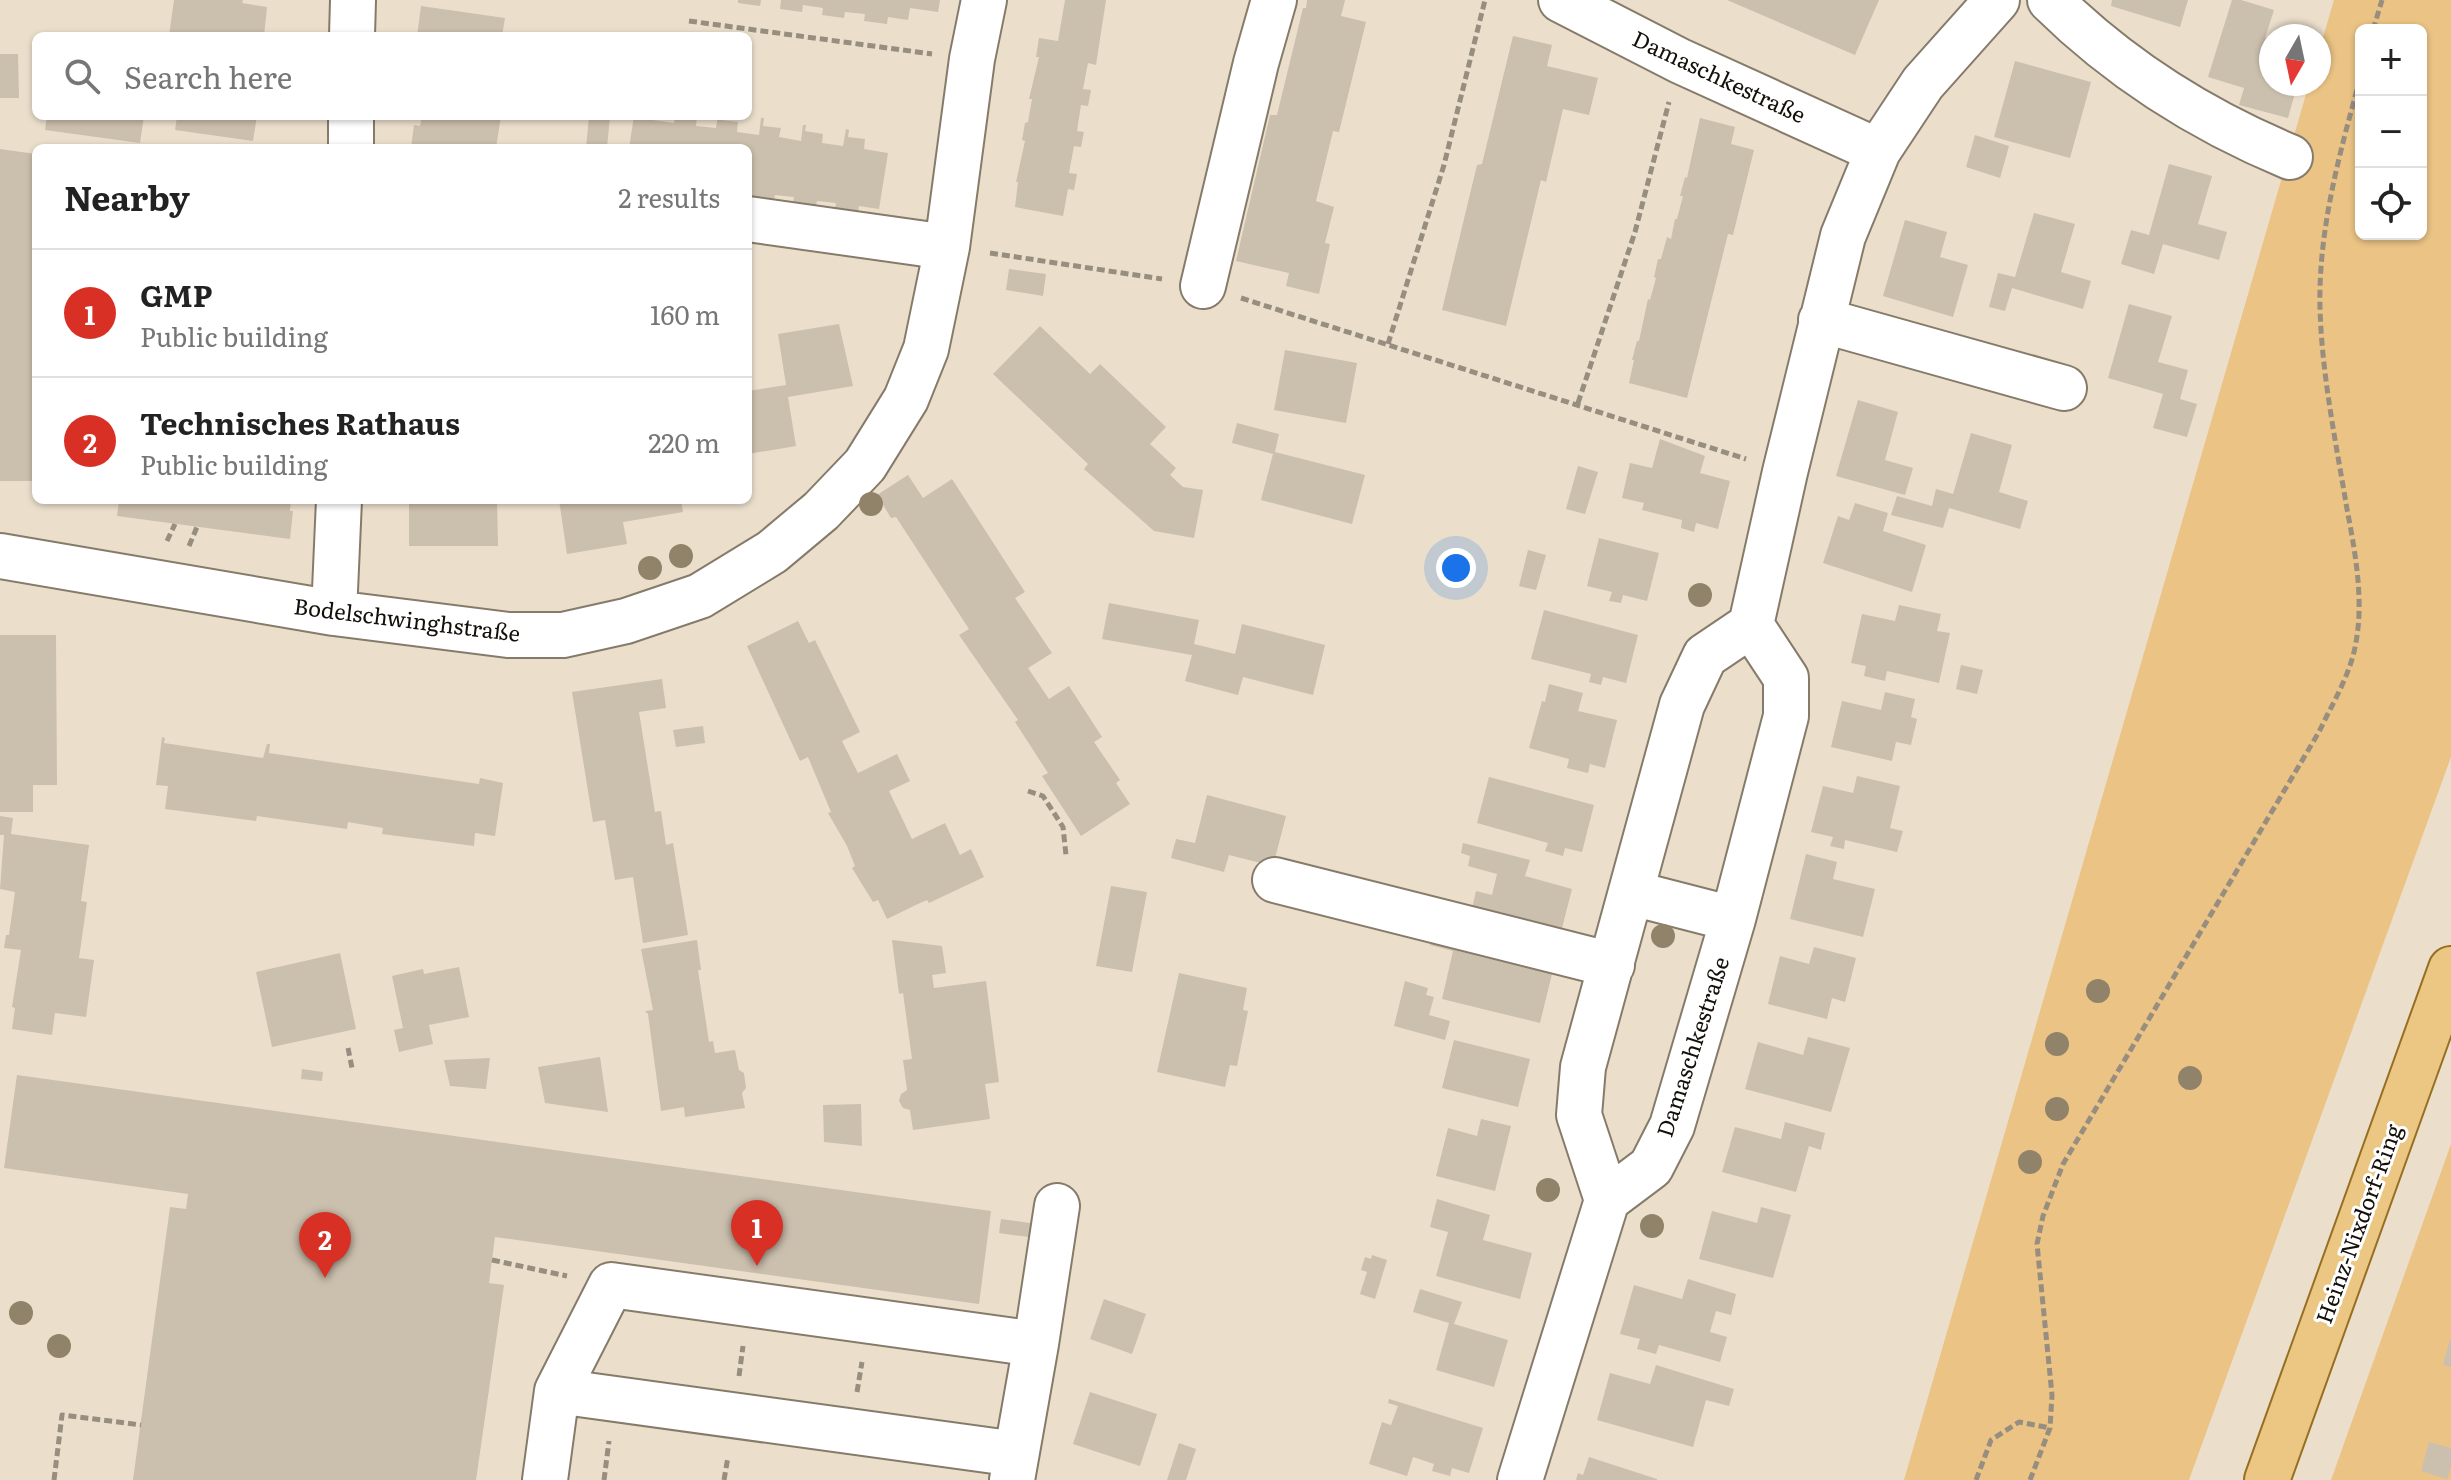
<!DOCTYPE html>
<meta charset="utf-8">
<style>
:root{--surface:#fff;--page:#f2f2f2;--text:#222;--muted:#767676;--line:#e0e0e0;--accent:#d93025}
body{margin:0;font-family:Literata,serif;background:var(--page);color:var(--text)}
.controls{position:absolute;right:24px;top:24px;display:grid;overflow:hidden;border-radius:12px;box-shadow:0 2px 6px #0004}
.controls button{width:72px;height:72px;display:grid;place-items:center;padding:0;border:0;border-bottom:2px solid var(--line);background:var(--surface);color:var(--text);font:40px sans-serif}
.compass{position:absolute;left:2259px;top:24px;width:72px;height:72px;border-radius:50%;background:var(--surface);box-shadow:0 2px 6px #0004;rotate:189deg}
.you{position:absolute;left:1456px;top:568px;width:28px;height:28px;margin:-20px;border:6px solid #fff;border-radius:50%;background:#1a73e8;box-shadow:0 0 0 12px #1a73e833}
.badge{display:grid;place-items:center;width:52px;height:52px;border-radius:50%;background:var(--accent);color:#fff;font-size:26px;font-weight:700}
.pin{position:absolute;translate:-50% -66px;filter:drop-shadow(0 2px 4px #0008)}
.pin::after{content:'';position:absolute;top:42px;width:28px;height:24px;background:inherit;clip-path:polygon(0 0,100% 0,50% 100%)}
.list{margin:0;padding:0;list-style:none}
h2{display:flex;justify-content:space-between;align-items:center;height:104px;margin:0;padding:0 32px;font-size:34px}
h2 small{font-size:26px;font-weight:400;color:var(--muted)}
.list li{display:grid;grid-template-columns:52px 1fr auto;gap:24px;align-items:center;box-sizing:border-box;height:128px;padding:0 32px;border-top:2px solid var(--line)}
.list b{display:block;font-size:30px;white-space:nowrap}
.list p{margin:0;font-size:26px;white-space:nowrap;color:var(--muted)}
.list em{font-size:26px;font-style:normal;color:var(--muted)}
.icon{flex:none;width:44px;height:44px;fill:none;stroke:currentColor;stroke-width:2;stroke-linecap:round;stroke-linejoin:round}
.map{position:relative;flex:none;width:2451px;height:1480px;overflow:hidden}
.search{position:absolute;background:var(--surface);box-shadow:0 2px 6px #0004;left:32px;top:32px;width:720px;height:88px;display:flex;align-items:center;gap:20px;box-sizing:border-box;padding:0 28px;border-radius:12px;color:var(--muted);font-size:30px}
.panel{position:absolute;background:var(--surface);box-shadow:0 2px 6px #0004;left:32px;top:144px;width:720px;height:360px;border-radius:12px}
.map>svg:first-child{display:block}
.green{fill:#eac385;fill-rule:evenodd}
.building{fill:#cbbfad}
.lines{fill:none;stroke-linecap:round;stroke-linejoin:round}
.minor-casing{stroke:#867b6a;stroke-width:48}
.major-casing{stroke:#966f22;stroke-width:48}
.path{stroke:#978e80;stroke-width:5;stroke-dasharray:8 4;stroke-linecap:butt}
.minor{stroke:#fff;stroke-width:44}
.major{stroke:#ebc783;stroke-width:44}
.tree{fill:#91836a}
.labels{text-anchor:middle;stroke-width:6;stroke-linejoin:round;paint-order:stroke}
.street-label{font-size:22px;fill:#130f09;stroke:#fff}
</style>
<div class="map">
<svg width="2451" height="1480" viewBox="0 0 2451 1480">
<rect width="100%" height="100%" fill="#ebdfcc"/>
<!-- green -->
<path class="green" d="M2334,0H2451V757L2189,1480H1904L2309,84H2319V51ZM2361,30H2421V234H2361Z
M2451,1144V1480H2331Z"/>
<!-- building -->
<path class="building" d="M174,0H243L242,3L267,7L264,36H169Z
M738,0H761L760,6L738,3Z
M781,0H940L938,12L910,8L908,20L888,17L887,24L864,21L865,14L845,12L844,18L822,15L823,8L803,5L802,12L780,9Z
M1065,0H1106L1096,65L1088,63L1083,89L1091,90L1088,106L1081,105L1077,131L1084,132L1081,147L1074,146L1069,173L1077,174L1074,190L1068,189L1063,216L1015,207L1018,182H1016L1025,141L1022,140L1025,123L1028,122L1032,99H1029L1039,57H1036L1039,38L1058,41Z
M1307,0H1345L1341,16L1366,22L1339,132L1333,131L1316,201L1334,207L1325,243L1330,244L1319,294L1286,286L1289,273L1236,261L1270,115H1277L1303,8H1306Z
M1727,0H1879L1855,55Z
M2112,0H2188L2180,27L2111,6Z
M2232,0H2241L2274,10L2265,38L2271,39V84H2284L2282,89L2295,93L2288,118L2239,105L2244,88L2208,77Z
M421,6L505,18L502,36H417Z
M1513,36L1552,45L1547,66L1598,78L1589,115L1563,109L1546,182L1541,180L1506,326L1442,310L1477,165L1482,164Z
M0,54H18L19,98H0Z
M2015,61L2091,82L2070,158L1994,137Z
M47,116H144L140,143L45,130Z
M177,116H257L253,141L175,130Z
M422,116H501L496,148H411L414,125L420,126Z
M589,116H610L607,148H586Z
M634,116H654L653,120L674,123L675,116H697L696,126L716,128L718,116H721V120L738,122L737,132L759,135L761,118H764L763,126L781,128L779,137L801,141L803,125H806L805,131L823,134L822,143L843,146L846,129L849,130L848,137L865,139L864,149L888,153L879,209L859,206L858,212L835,209L836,203L817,201L816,206L793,202L794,197L775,195L774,200L750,197L751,191H748V148H629Z
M1700,118L1735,127L1731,144L1754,150L1733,235L1728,234L1687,398L1629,383L1634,360H1632L1637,341H1639L1648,299L1650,300L1656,278L1654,277L1658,259H1661L1667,237L1671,239L1675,219H1677L1683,196H1680L1685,177L1687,178Z
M1975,135L2009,146L2000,178L1966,167Z
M0,149L36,154V481H0Z
M2169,164L2212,176L2198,224L2227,232L2219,260L2163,244L2154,274L2121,264L2131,230L2149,235Z
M2034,213L2075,224L2061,272L2091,281L2083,309L2012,288L2005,311L1989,307L1998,273L2015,277Z
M1905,220L1947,232L1940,257L1968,265L1953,317L1883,296Z
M1009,269L1046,274L1043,296L1006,290Z
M2129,304L2172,316L2158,362L2188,370L2180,399L2197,404L2187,437L2153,428L2163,394L2108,378Z
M839,324L853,386L788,397L796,446L748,454V391L786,385L778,334Z
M1040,326L1090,374L1100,364L1166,427L1150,444L1176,468L1170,475L1183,487L1203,490L1194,538L1154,531L1084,469L1088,464L993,374Z
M1285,350L1357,363L1346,423L1274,410Z
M1858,400L1898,412L1885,460L1913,468L1905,495L1836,476Z
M1237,423L1279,434L1275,452L1365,475L1352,524L1261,500L1273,454L1232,443Z
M1971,433L2012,445L1999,492L2028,501L2020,529L1949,508L1943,528L1891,515L1897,496L1932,506L1936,489L1953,494Z
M1660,439L1705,456L1700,473L1730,481L1718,529L1696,523L1694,532L1681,528L1682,520L1642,510L1644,503L1622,498L1630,463L1652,468Z
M1578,466L1598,472L1585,514L1566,509Z
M908,475L923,498L952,479L1025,592L1015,598L1052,653L1028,668L1049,699L1069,686L1102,737L1094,742L1120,780L1116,783L1130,804L1081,836L1042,776L1048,773L1015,722L1018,720L959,635L969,629L896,517L891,518L877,495Z
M119,500H291L290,511H293L290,539L117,516Z
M409,500H497L498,546H409Z
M559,500H681L683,512L623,522L627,544L567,554Z
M1855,503L1888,513L1883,531L1926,545L1912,592L1823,563L1838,516L1849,520Z
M1599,538L1659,553L1647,601L1623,595L1621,603L1609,601L1612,592L1587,586Z
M1528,550L1546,555L1536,590L1519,586Z
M1109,603L1199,620L1194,644L1235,654L1242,624L1325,645L1313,695L1243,677L1238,695L1185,681L1192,655L1102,639Z
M1899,605L1941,614L1937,631L1950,633L1939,683L1887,671L1885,681L1864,676L1866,666L1851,663L1862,614L1895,621Z
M1544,610L1638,635L1626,683L1603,677L1601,685L1589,682L1591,674L1531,659Z
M798,621L809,643L815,640L860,732L842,741L858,773L897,754L910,781L889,791L912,839L945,823L960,855L971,849L984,877L929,903L927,900L920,903L887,919L878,900L873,902L852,868L855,866L847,846L828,813L831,812L808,757L800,761L747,646Z
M0,635H56L57,785H33V812H0Z
M1961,665L1983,670L1977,694L1956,689Z
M662,679L666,708L639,712L655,812L661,811L666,845L673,843L688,935L643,943L633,877L615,880L605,820L593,822L572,692Z
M1549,684L1583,693L1578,711L1617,720L1605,768L1590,764L1588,773L1567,768L1569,759L1529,748L1542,701L1545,702Z
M1885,692L1915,699L1911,717L1917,719L1911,745L1896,742L1892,761L1831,747L1842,701L1881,710Z
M703,726L705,743L676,747L673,730Z
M162,737L165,738L164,743L263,758L267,744H270L269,753L479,784L480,778L503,783L495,836L475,833L474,846L382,834L383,828L348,822L347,829L257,816L256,821L165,809L168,786L156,785Z
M1857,776L1900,786L1890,828L1903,831L1897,852L1845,840L1844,849L1830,846L1833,837L1811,832L1823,786L1853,793Z
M1489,777L1594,805L1582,852L1565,848L1563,856L1545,851L1548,843L1477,823Z
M1207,795L1286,816L1273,866L1229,855L1224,872L1171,858L1176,839L1195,843Z
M0,816L13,818L11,834L89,845L81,901L87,902L79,958L94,960L86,1017L55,1013L52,1035L12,1029L15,1008L12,1007L21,950L4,948L6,935H9L15,892L0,889L4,835H0Z
M1463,843L1530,860L1525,876L1572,889L1560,936L1471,913L1476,891L1492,895L1497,874L1468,866L1470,856L1461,853Z
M1806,854L1837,862L1833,879L1875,889L1863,937L1790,919Z
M1111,886L1147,892L1132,972L1096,966Z
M1435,926L1500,943L1496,959L1552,974L1540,1023L1442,999L1453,951L1430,945Z
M697,940L701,970H698L709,1042L713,1041L715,1053L735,1050L739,1070L744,1073L746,1088L742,1093L745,1108L685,1117L684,1107L661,1111L648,1014L645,1011L653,1010L641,949Z
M892,940L942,946L946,973L932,975L934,988L986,981L999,1082L985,1084L990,1119L913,1130L910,1110L903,1108L899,1101L901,1094L907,1090L903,1060L912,1059L903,993L899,994Z
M1814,947L1856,958L1845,1002L1832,998L1827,1019L1768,1004L1780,956L1809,964Z
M340,953L356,1029L272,1047L256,972Z
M459,967L469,1017L429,1025L433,1044L399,1052L394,1030L403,1028L392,976L423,969L424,974Z
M1179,973L1247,988L1243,1010L1248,1011L1237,1066L1230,1065L1225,1087L1157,1072Z
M1405,981L1428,988L1426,995L1434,997L1429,1015L1450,1021L1445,1040L1394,1026Z
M1808,1037L1850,1048L1831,1112L1745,1089L1758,1042L1803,1055Z
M1454,1040L1530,1059L1518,1107L1442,1088Z
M600,1057L608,1112L545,1103L538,1067Z
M490,1058L486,1089L450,1086L444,1060Z
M302,1069L323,1072L322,1081L301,1079Z
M17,1075L991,1211L979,1304L495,1237L489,1283L504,1285L476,1480H133L170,1207L186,1209L188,1194L4,1168Z
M861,1104L862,1146L824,1142L823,1105Z
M1481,1119L1511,1126L1495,1191L1436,1176L1448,1128L1477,1136Z
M1785,1122L1825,1133L1821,1150L1809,1146L1796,1192L1722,1172L1735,1127L1781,1139Z
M1437,1199L1490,1215L1483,1240L1532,1253L1520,1299L1436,1276L1448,1232L1430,1227Z
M1761,1207L1791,1215L1773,1278L1699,1259L1712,1211L1757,1223Z
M1001,1219L1037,1224L1035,1238L999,1233Z
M1372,1255L1387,1260L1375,1299L1360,1294L1367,1272L1361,1270L1365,1257L1371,1259Z
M1688,1279L1736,1294L1731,1315L1716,1311L1710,1332L1727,1337L1720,1362L1659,1345L1656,1354L1637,1349L1640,1339L1620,1334L1634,1285L1682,1299Z
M1420,1289L1462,1302L1454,1324L1508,1340L1494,1387L1436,1370L1449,1323L1413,1312Z
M1104,1299L1146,1314L1132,1354L1090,1339Z
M2450,1340H2451V1367L2443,1365Z
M1656,1365L1734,1389L1729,1406L1706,1400L1693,1447L1597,1420L1610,1373L1650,1384Z
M1090,1392L1157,1414L1140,1466L1073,1444Z
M1389,1399L1483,1428L1469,1473L1452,1468L1450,1476L1432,1471L1434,1464L1413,1457L1407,1476L1369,1464L1382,1422L1391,1425L1398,1406L1388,1403Z
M2429,1442L2451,1448V1466L2447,1479L2421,1471Z
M1179,1443L1196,1449L1186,1480H1167Z
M1589,1457L1657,1479V1480H1576L1578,1473L1583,1475Z"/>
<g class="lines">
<defs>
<path id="minor" d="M1561,0L1680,61L1878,151
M2050,0C2119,68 2201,120 2290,157
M352,36L353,0
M351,148V116
M748,219L947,247
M1203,286L1256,63L1274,0
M1821,320L2064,388
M0,556L334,613L508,635H563L626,621L700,596L772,552L821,511L865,465L906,399L926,349L947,247L972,59L984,0
M334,613L339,500
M1275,880L1612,965
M1632,893L1733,919
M1607,1200L1651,1167L1672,1126L1733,919L1786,716V678L1751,625
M1036,1344L1057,1206
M557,1391L1016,1454
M545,1480L557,1391L611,1285L1036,1344L1012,1480
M1520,1480L1607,1200L1579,1115L1583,1067L1682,705L1705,656L1751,625L1785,472L1843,236L1878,151L1923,83L1997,0"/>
<path id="major" d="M2267,1480L2451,969"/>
</defs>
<!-- minor casing -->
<use href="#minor" class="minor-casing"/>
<!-- major casing -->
<use href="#major" class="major-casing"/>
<!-- path -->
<path class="path" d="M689,21L932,54
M2373,30L2382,0
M990,253L1162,279
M1241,298L1746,459
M1388,344L1444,165L1485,0
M1578,403L1635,232L1669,102
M167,541L175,524
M189,546L197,527
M1028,791L1043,796L1063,827L1066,855
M348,1048L352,1068
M492,1260L567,1276
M739,1376L743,1346
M857,1392L862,1362
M54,1480L62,1415L141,1425
M604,1480L609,1441
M724,1480L728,1457
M1976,1480L1991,1440L2019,1422L2050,1428
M2030,1480L2050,1428L2052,1395L2037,1244L2043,1216L2063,1164L2319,732C2332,704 2351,674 2356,642C2364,599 2355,551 2347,509C2336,443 2322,376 2320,309C2318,229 2340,152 2361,75"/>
<!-- minor -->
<use href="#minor" class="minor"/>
<!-- major -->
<use href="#major" class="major"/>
</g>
<!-- trees -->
<g class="tree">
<circle cx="871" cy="504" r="12"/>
<circle cx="681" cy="556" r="12"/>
<circle cx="650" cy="568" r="12"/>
<circle cx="1700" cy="595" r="12"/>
<circle cx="1663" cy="936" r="12"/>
<circle cx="2098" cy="991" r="12"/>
<circle cx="2057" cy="1044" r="12"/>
<circle cx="2190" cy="1078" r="12"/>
<circle cx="2057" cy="1109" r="12"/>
<circle cx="2030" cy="1162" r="12"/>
<circle cx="1548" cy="1190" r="12"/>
<circle cx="1652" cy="1226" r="12"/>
<circle cx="21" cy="1313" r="12"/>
<circle cx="59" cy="1346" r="12"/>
</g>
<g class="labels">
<!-- street labels -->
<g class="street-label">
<text transform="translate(1719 77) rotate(25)" y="8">Damaschkestraße</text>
<text transform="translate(407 620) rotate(7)" y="8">Bodelschwinghstraße</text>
<text transform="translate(1693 1047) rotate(-72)" y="8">Damaschkestraße</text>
<text transform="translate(2359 1224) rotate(-70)" y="8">Heinz-Nixdorf-Ring</text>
</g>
</g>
</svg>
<div class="controls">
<button>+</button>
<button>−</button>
<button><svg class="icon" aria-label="locate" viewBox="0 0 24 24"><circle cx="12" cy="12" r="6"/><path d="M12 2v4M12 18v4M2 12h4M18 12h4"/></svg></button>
</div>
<svg class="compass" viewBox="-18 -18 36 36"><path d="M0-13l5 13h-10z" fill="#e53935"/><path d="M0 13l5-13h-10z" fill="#767676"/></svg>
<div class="you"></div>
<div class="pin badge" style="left:757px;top:1266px">1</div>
<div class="pin badge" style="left:325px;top:1278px">2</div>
<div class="search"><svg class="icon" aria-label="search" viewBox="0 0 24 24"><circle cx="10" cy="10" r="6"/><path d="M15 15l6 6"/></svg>Search here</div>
<section class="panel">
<h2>Nearby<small>2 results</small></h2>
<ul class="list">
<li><span class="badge">1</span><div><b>GMP</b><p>Public building</p></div><em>160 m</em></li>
<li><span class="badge">2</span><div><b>Technisches Rathaus</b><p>Public building</p></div><em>220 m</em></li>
</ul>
</section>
</div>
